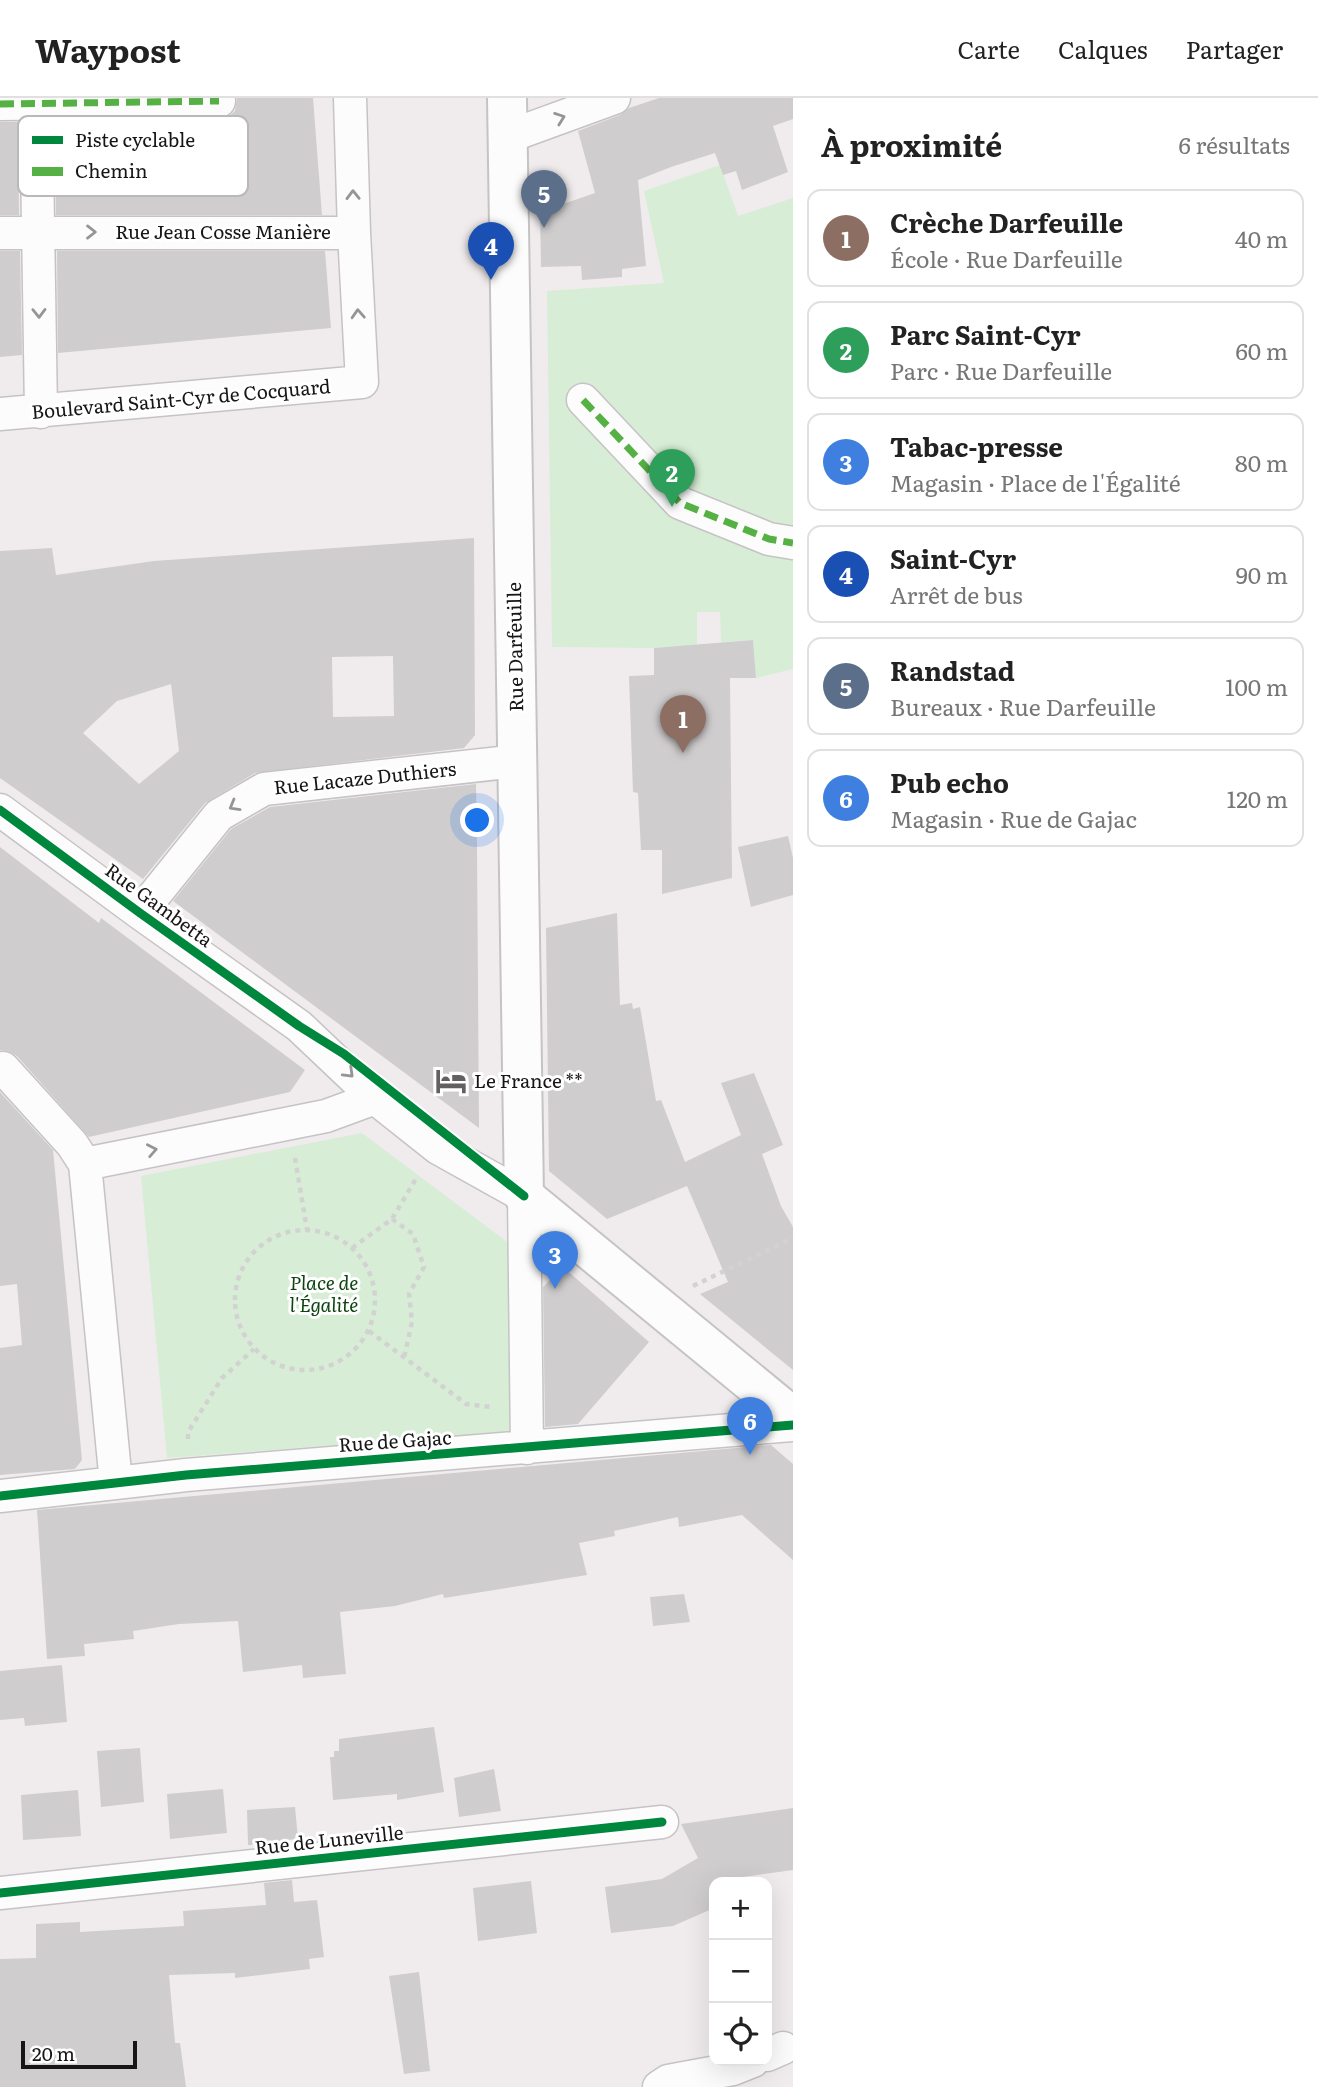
<!DOCTYPE html>
<html lang="fr">
<meta charset="utf-8">
<style>
:root{--surface:#fff;--page:#f6f6f6;--text:#222;--muted:#767676;--line:#e0e0e0;--accent:#1a73e8}
body{margin:0;font-family:Literata,serif;background:var(--page);color:var(--text)}
.controls{position:absolute;right:21px;bottom:21px;display:grid;overflow:hidden;border-radius:14px;box-shadow:0 7px 28px #0002}
.controls button{width:63px;height:63px;display:grid;place-items:center;padding:0;border:0;border-bottom:2px solid var(--line);background:var(--surface);color:var(--text);font:35px sans-serif}
.scale{position:absolute;left:21px;bottom:18px;width:116px;box-sizing:border-box;padding-left:7px;border:4px solid #171515;border-top:0;font-size:19px;line-height:24px;white-space:nowrap;color:#171515;-webkit-text-stroke:5px #fff;paint-order:stroke}
.you{position:absolute;left:478px;top:723px;width:24px;height:24px;margin:-18px;border:5px solid #fff;border-radius:50%;background:#1a73e8;box-shadow:0 0 0 10px #1a73e833}
.badge{display:grid;place-items:center;width:46px;height:46px;border-radius:50%;background:var(--accent);color:#fff;font-size:23px;font-weight:700}
.pin{position:absolute;translate:-50% -58px;filter:drop-shadow(0 2px 4px #0008)}
.pin::after{content:'';position:absolute;top:37px;width:24px;height:21px;background:inherit;clip-path:polygon(0 0,100% 0,50% 100%)}
.list{margin:0;padding:0;list-style:none}
h2{display:flex;justify-content:space-between;align-items:center;height:91px;margin:0;padding:0 28px;font-size:30px}
h2 small{font-size:23px;font-weight:400;color:var(--muted)}
.list li{display:grid;grid-template-columns:46px 1fr auto;gap:21px;align-items:center;box-sizing:border-box;height:98px;margin:0 14px 14px;padding:0 14px;border:2px solid var(--line);border-radius:14px}
.list b{display:block;font-size:26px;white-space:nowrap}
.list p{margin:0;font-size:23px;white-space:nowrap;color:var(--muted)}
.list em{font-size:23px;font-style:normal;color:var(--muted)}
.icon{flex:none;width:38px;height:38px;fill:none;stroke:currentColor;stroke-width:2;stroke-linecap:round;stroke-linejoin:round}
.map{position:relative;flex:none;width:793px;height:1989px;overflow:hidden}
header{display:flex;align-items:center;gap:42px;box-sizing:border-box;height:98px;padding:0 35px;background:var(--surface);border-bottom:2px solid var(--line)}
header strong{font-size:33px}
nav{display:flex;gap:38px;margin-inline-start:auto;font-size:24px}
main{display:flex}
aside{flex:1;background:var(--surface)}
.map>svg:first-child{display:block}
.green{fill:#d7edd5}
.building{fill:#d0cdce;fill-rule:evenodd}
.lines{fill:none;stroke-linecap:round;stroke-linejoin:round}
.street-casing{stroke:#c6c3c5;stroke-width:35}
.secondary-casing{stroke:#c6c3c5;stroke-width:42}
.path{stroke:#d3d2d3;stroke-width:4.5;stroke-dasharray:5 5;stroke-linecap:butt}
.street{stroke:#fdfcfc;stroke-width:32}
.secondary{stroke:#fdfcfc;stroke-width:38}
.quiet{stroke:#55b144;stroke-width:7;stroke-dasharray:14 7;stroke-linecap:butt}
.cycleway-casing{stroke:#fff;stroke-width:13}
.cycleway{stroke:#00873e;stroke-width:9}
.oneway{stroke:#969494}
.labels{text-anchor:middle;stroke-width:6;stroke-linejoin:round;paint-order:stroke}
.street-label{font-size:19px;fill:#171515;stroke:#fff}
.poi-label{font-size:19px;fill:#171515;stroke:#fff;text-anchor:start}
.park-label{font-size:19px;font-style:italic;fill:#0d4411;stroke:#fff}
.key{fill:#fff;stroke:#b9b9b9;stroke-width:2}
.key-label{font-size:19px;fill:#171515}
</style>
<header>
<strong>Waypost</strong>
<nav><a>Carte</a><a>Calques</a><a>Partager</a></nav>
</header>
<main>
<div class="map">
<svg width="793" height="1989" viewBox="0 0 793 1989">
<rect width="100%" height="100%" fill="#f0ecee"/>
<!-- green -->
<path class="green" d="M720,67L738,118L793,100V571L756,580L753,542L721,544L720,514H697V547L654,550L552,549L547,193L664,185L644,93Z
M362,1035L510,1146L517,1333L167,1360L141,1078Z"/>
<!-- building -->
<path class="building" d="M237,0H313L322,117H56L55,24L219,21L228,19L235,13Z
M659,0H793V21L773,28L788,74L742,92L736,73L723,77L715,55L671,69L638,82L646,168L622,171V179L582,182L581,168L541,169L540,114L595,95L578,33L620,17L629,10Z
M0,24H18L19,117H0Z
M0,153H20L22,257L0,259Z
M57,153H325L331,230L58,255Z
M474,440L475,637L464,650L255,675L205,705L143,781L0,680V453L52,450L56,477L154,463ZM393,558L394,618L333,619L332,559ZM171,586L179,653L139,686L83,635L117,603Z
M753,542L756,580H730L732,780L662,796V752H641L638,695L633,694L629,578L654,577V550Z
M476,686L477,748L479,1030L173,803L231,731L270,709Z
M788,738L793,760V797L751,809L738,749Z
M0,749L99,825L101,820L305,972L290,994L89,1039L17,958L8,953L0,952Z
M617,815L620,907L632,905L633,911L640,909L656,1003L661,1002L685,1064L741,1037L721,985L754,975L783,1047L762,1056L781,1108L793,1129V1272L700,1196L728,1184L687,1088L607,1121L549,1073L546,830Z
M0,994L53,1052L82,1362L75,1371L0,1377V1250L22,1247L17,1186L0,1188Z
M563,1169L649,1244L578,1326L545,1329L543,1189Z
M771,1347L793,1366V1462L742,1417L679,1429L678,1419L614,1433L615,1438L579,1445L587,1477L444,1500L443,1496L395,1508L340,1514L346,1576L303,1580L302,1567L243,1574L238,1523L179,1526L133,1533L134,1541L84,1546L85,1558L47,1561L37,1412Z
M684,1496L690,1524L653,1528L650,1499Z
M62,1567L67,1624L25,1628L24,1620L0,1622V1573Z
M434,1629L444,1694L397,1702V1696L333,1702L330,1659H334V1653H339V1641Z
M140,1650L144,1704L101,1709L97,1653Z
M494,1671L501,1713L459,1719L454,1680Z
M223,1691L227,1735L170,1741L167,1696Z
M78,1692L81,1738L23,1742L21,1697Z
M295,1709L298,1741L287,1742L288,1746L261,1749V1746L248,1747L247,1712Z
M793,1710V1772L714,1783V1810L673,1828L611,1835L605,1789L662,1781L698,1760L681,1726Z
M292,1782L294,1804L317,1802L324,1859L309,1861L310,1871L235,1880V1875L169,1877L175,1945H180L186,1989H0V1861L36,1860V1826L80,1824V1834L184,1828L183,1813L266,1807L264,1785Z
M531,1783L537,1835L478,1843L473,1790Z
M419,1874L430,1973L404,1976L389,1878Z"/>
<g class="lines">
<defs>
<path id="street" d="M36,0L41,314
M0,6L219,3
M507,39L614,0
M0,135H354L350,0
M583,302L680,405L769,441L793,445
M0,316L362,284L354,135
M0,712L140,815L299,928L375,1000L438,1050L524,1098L527,1350
M140,815L219,717L264,691L517,663
M0,971L3,970L72,1046L85,1066L116,1385
M85,1066L326,1018L375,1000
M0,1398L186,1377L793,1327
M0,1795L662,1724
M767,1957L783,1950
M659,1989L668,1983L733,1971L753,1963"/>
<path id="secondary" d="M507,0L524,1098L793,1319"/>
</defs>
<!-- street casing -->
<use href="#street" class="street-casing"/>
<!-- secondary casing -->
<use href="#secondary" class="secondary-casing"/>
<!-- path -->
<path class="path" d="M295,1060L307,1132
M392,1121L413,1136L424,1169L409,1196L412,1224L404,1260
M235 1202a70 70 0 1 1 140 0a70 70 0 1 1-140 0Z
M352,1150L392,1121L417,1079
M693,1188L793,1140
M369,1233L466,1306L491,1309
M188,1341V1334L222,1280L254,1251"/>
<!-- street -->
<use href="#street" class="street"/>
<!-- secondary -->
<use href="#secondary" class="secondary"/>
<!-- quiet -->
<path class="quiet" d="M0,6L219,3
M583,302L680,405L769,441L793,445"/>
<defs>
<path id="cycleway" d="M0,712L140,815L299,928L344,956L524,1098
M0,1398L186,1377L793,1327
M0,1795L662,1724"/>
</defs>
<!-- cycleway casing -->
<use href="#cycleway" class="cycleway-casing"/>
<!-- cycleway -->
<use href="#cycleway" class="cycleway"/>
</g>
<!-- one-way arrows -->
<defs><path id="oneway-chevron" d="M-2-3.5L2.5 0L-2 3.5" fill="none" stroke-width="1.6" stroke-linecap="round" stroke-linejoin="round" transform="scale(1.75)"/></defs>
<g class="oneway">
<use href="#oneway-chevron" transform="translate(560 20) rotate(-20)"/>
<use href="#oneway-chevron" transform="translate(353 97) rotate(-91)"/>
<use href="#oneway-chevron" transform="translate(91 134)"/>
<use href="#oneway-chevron" transform="translate(39 215) rotate(89)"/>
<use href="#oneway-chevron" transform="translate(358 216) rotate(-93)"/>
<use href="#oneway-chevron" transform="translate(234 708) rotate(150)"/>
<use href="#oneway-chevron" transform="translate(349 975) rotate(44)"/>
<use href="#oneway-chevron" transform="translate(152 1052) rotate(-11)"/>
</g>
<!-- icons -->
<defs>
<symbol id="hotel-bare" viewBox="-9 -9 18 18"><path d="M-6-4.5h1.5V1H6V5H4.5V3h-9V5H-6ZM-4 0a1.8 1.8 0 1 1 3.6 0ZM.5 0V-2.5h3Q6-2.5 6 0Z" fill="#636061" stroke="#fff" stroke-width="2.5" paint-order="stroke"/></symbol>
</defs>
<g fill-rule="evenodd">
<use href="#hotel-bare" x="429" y="961" width="44" height="44"/>
</g>
<g class="labels">
<!-- street labels -->
<g class="street-label">
<text x="223" y="141">Rue Jean Cosse Manière</text>
<text transform="translate(181 301) rotate(-5)" y="7">Boulevard Saint-Cyr de Cocquard</text>
<text transform="translate(515 549) rotate(-91)" y="7">Rue Darfeuille</text>
<text transform="translate(365 680) rotate(-6)" y="7">Rue Lacaze Duthiers</text>
<text transform="translate(159 807) rotate(36)" y="7">Rue Gambetta</text>
<text transform="translate(395 1343) rotate(-4)" y="7">Rue de Gajac</text>
<text transform="translate(329 1742) rotate(-6)" y="7">Rue de Luneville</text>
</g>
<!-- poi labels -->
<g class="poi-label">
<text x="474" y="990">Le France **</text>
</g>
<!-- park labels -->
<g class="park-label">
<text x="324" y="1192">Place de<tspan x="324" dy="22">l'Égalité</tspan></text>
</g>
</g>
<!-- legend -->
<rect x="18" y="18" width="230" height="80" rx="10" class="key"/>
<rect x="32" y="38" width="31" height="8" fill="#00873e"/>
<rect x="32" y="69" width="31" height="9" fill="#55b144"/>
<g class="key-label">
<text x="75" y="49">Piste cyclable</text>
<text x="75" y="80">Chemin</text>
</g>
</svg>
<div class="controls">
<button>+</button>
<button>−</button>
<button><svg class="icon" aria-label="locate" viewBox="0 0 24 24"><circle cx="12" cy="12" r="6"/><path d="M12 2v4M12 18v4M2 12h4M18 12h4"/></svg></button>
</div>
<div class="scale">20 m</div>
<div class="you"></div>
<div class="pin badge" style="left:683px;top:655px;background:#8d6e63">1</div>
<div class="pin badge" style="left:672px;top:409px;background:#2e9e5b">2</div>
<div class="pin badge" style="left:555px;top:1191px;background:#3f7fe0">3</div>
<div class="pin badge" style="left:491px;top:182px;background:#1a4fb4">4</div>
<div class="pin badge" style="left:544px;top:130px;background:#5c6f8a">5</div>
<div class="pin badge" style="left:750px;top:1357px;background:#3f7fe0">6</div>
</div>
<aside>
<h2>À proximité<small>6 résultats</small></h2>
<ul class="list">
<li><span class="badge" style="background:#8d6e63">1</span><div><b>Crèche Darfeuille</b><p>École · Rue Darfeuille</p></div><em>40 m</em></li>
<li><span class="badge" style="background:#2e9e5b">2</span><div><b>Parc Saint-Cyr</b><p>Parc · Rue Darfeuille</p></div><em>60 m</em></li>
<li><span class="badge" style="background:#3f7fe0">3</span><div><b>Tabac-presse</b><p>Magasin · Place de l'Égalité</p></div><em>80 m</em></li>
<li><span class="badge" style="background:#1a4fb4">4</span><div><b>Saint-Cyr</b><p>Arrêt de bus</p></div><em>90 m</em></li>
<li><span class="badge" style="background:#5c6f8a">5</span><div><b>Randstad</b><p>Bureaux · Rue Darfeuille</p></div><em>100 m</em></li>
<li><span class="badge" style="background:#3f7fe0">6</span><div><b>Pub echo</b><p>Magasin · Rue de Gajac</p></div><em>120 m</em></li>
</ul>
</aside>
</main>
